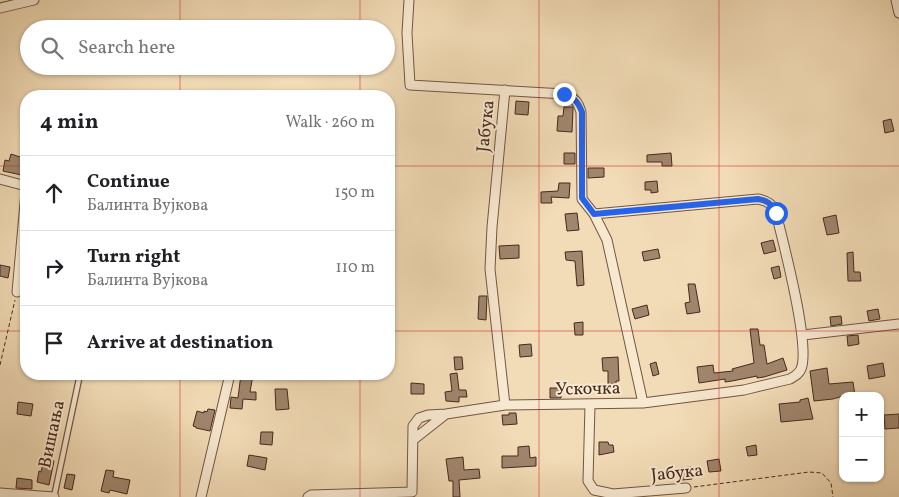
<!DOCTYPE html>
<meta charset="utf-8">
<style>
:root{--surface:#fff;--page:#f6f6f6;--text:#202124;--muted:#757577;--line:#e0e0e0}
body{margin:0;font-family:Vollkorn,serif;background:var(--page);color:var(--text)}
.controls{position:absolute;right:15px;bottom:15px;display:grid;overflow:hidden;border-radius:10px;box-shadow:0 1px 4px #0004}
.controls button{width:45px;height:45px;display:grid;place-items:center;padding:0;border:0;border-bottom:1px solid var(--line);background:var(--surface);color:var(--text);font:25px sans-serif}
.stop{position:absolute;width:15px;height:15px;margin:-11px;border:4px solid #2563eb;border-radius:50%;background:#fff}
.stop.end{background:#2563eb;border-color:#fff;box-shadow:0 1px 5px #0008}
.list{margin:0;padding:0;list-style:none}
h2{display:flex;justify-content:space-between;align-items:center;height:65px;margin:0;padding:0 20px;font-size:21px}
h2 small{font-size:16px;font-weight:400;color:var(--muted)}
.list li{display:grid;grid-template-columns:32px 1fr auto;gap:15px;align-items:center;box-sizing:border-box;height:75px;padding:0 20px;border-top:1px solid var(--line)}
.list b{display:block;font-size:19px;white-space:nowrap}
.list p{margin:0;font-size:16px;white-space:nowrap;color:var(--muted)}
.list em{font-size:16px;font-style:normal;color:var(--muted)}
.icon{flex:none;width:28px;height:28px;fill:none;stroke:currentColor;stroke-width:2;stroke-linecap:round;stroke-linejoin:round}
.map{position:relative;flex:none;width:899px;height:497px;overflow:hidden}
.search{position:absolute;background:var(--surface);box-shadow:0 1px 4px #0004;left:20px;top:20px;width:375px;height:55px;display:flex;align-items:center;gap:12px;box-sizing:border-box;padding:0 18px;border-radius:28px;color:var(--muted);font-size:19px}
.panel{position:absolute;background:var(--surface);box-shadow:0 1px 4px #0004;left:20px;top:90px;width:375px;height:290px;border-radius:20px}
.map>svg:first-child{display:block}
.building{fill:#a0866d;stroke:#47291c}
.lines{fill:none;stroke-linecap:round;stroke-linejoin:round}
.lane-casing{stroke:#725643;stroke-width:7}
.street-casing{stroke:#725643;stroke-width:11}
.path{stroke:#47291c;stroke-width:1;stroke-dasharray:4 2.5;stroke-linecap:butt}
.lane{stroke:#f7e8d0;stroke-width:4.5}
.street{stroke:#f7e8d0;stroke-width:9}
.route{stroke:#2563eb;stroke-width:6}
.grid{fill:none;stroke:#d62828;stroke-width:1;stroke-opacity:0.55}
.labels{text-anchor:middle;stroke-width:4;stroke-linejoin:round;paint-order:stroke}
.street-label{font-size:18px;fill:#47291c;stroke:#f7e8d0}
</style>
<div class="map">
<svg width="899" height="497" viewBox="0 0 899 497">
<rect width="100%" height="100%" fill="#f2dcb7"/>
<filter id="stains"><feTurbulence type="fractalNoise" baseFrequency=".004" numOctaves="4"/><feColorMatrix values="0 0 0 0 .2 0 0 0 0 .09 0 0 0 0 .02 0 0 0 .5 -.17"/></filter>
<radialGradient id="worn" r=".72"><stop offset=".6" stop-color="#630" stop-opacity="0"/><stop offset="1" stop-color="#630" stop-opacity=".3"/></radialGradient>
<!-- building -->
<path class="building" d="M516,101L529,102L528,115L515,114Z
M564,107H573V109L572,132L557,131L558,116H563Z
M891,119L894,131L885,133L883,121Z
M564,153H575V164H564Z
M671,153L672,166H662V162H647V155Z
M11,154L26,159V176L3,171L5,160L9,161Z
M588,168H604V177L588,178Z
M657,181L658,192L651,193V190H645V182Z
M559,183H570L569,198L551,197L552,203H541V192L558,191Z
M577,213L579,230L567,231L565,214Z
M836,215L839,233L827,235L823,218Z
M773,240L776,251L764,254L761,243Z
M519,245V258L500,259L499,246Z
M658,249L660,258L644,261L642,252Z
M582,251L584,285L577,286L575,261L566,260L565,252Z
M853,252L854,272H860L861,281H848L847,253Z
M0,265L10,267L8,278L0,276Z
M779,266L781,277L774,279L771,268Z
M688,284H695L700,312L687,314L685,303L690,302Z
M479,296H487L486,320L478,319Z
M647,305L649,315L635,319L632,309Z
M878,309L880,319L869,321L867,311Z
M841,316L842,324L831,326L830,317Z
M583,322V335H575L574,323Z
M750,329H758L760,345H764L767,364L783,358L787,370L764,377L757,378V376L732,381L725,382V379L699,383L697,367L713,365L714,373L733,371L732,369L754,363Z
M858,335L859,344L848,346L847,336Z
M531,344L532,356L520,357L519,345Z
M454,357H462L463,369L455,370Z
M618,357L619,381H616V384H608V371H603L602,358Z
M656,362L659,374L653,376L650,364Z
M883,363L885,376L869,379L867,366Z
M827,368L829,384L853,382L855,396H843L833,399L814,401L810,371Z
M457,373L459,390H466L467,397H459V402L446,401L445,392L452,391L450,374Z
M241,374L253,375L250,392H256V400L243,399L242,409L230,408L231,397L238,398Z
M411,383L424,384V394H411Z
M550,388H561V398H550Z
M275,389H287L289,409L276,410Z
M808,398L813,419L781,422L779,404L800,402V400Z
M18,402L33,404L31,416L17,414Z
M208,409L215,410L210,431L196,428V427L193,426L197,411L204,413V411L207,412Z
M509,413H516L517,424L503,425L502,415H509Z
M899,414V428L885,429L884,415Z
M261,432H273L272,445L260,444Z
M599,442H608L609,445H613L614,452L599,455Z
M756,445L757,455L748,456L746,447Z
M529,446L530,458L536,457V466L502,468V456H518V447Z
M249,455L267,458L265,470L247,466Z
M463,457L464,470L479,469L480,478L459,480L460,497H453V481H449L446,459Z
M44,459L54,461L49,485L37,482L39,471L41,472Z
M719,459L721,471L709,472L707,461Z
M691,467L692,479L682,480L681,468Z
M106,470L114,471L113,477L130,480L127,494L110,490L109,493L101,491Z
M67,474L75,475L72,490L64,488Z
M17,478L32,480V489L16,488Z"/>
<g class="lines">
<defs>
<path id="lane" d="M54,497L79,379"/>
<path id="street" d="M409,0L407,33L410,85L564,94C575,98 578,102 581,112L582,199L594,214L607,240L643,403
M896,0L899,13
M0,8L34,0
M505,90L492,227L490,269L505,405
M0,179L26,186
M17,292L26,192
M803,335L899,324
M590,405L588,481L594,490L613,494L686,488
M413,440L446,414
M0,493L54,497
M201,497L230,374
M308,497L311,495L412,492L413,426L419,418L428,415L446,414L505,405L643,403L744,390L790,379C795,376 799,374 801,369C811,346 783,242 776,213C772,204 768,201 758,199L594,214"/>
</defs>
<!-- lane casing -->
<use href="#lane" class="lane-casing"/>
<!-- street casing -->
<use href="#street" class="street-casing"/>
<!-- path -->
<path class="path" d="M0,365L15,300
M694,487L809,472L822,473L831,483L833,497"/>
<!-- lane -->
<use href="#lane" class="lane"/>
<!-- street -->
<use href="#street" class="street"/>
</g>
<g class="lines">
<!-- route -->
<path class="route" d="M564,94C575,98 578,102 582,112V198L594,214L758,199C768,201 772,204 776,213"/>
</g>
<!-- grid -->
<path class="grid" d="M180,0V29M360,0V29M539,0V497M719,0V497M180,66V96M360,66V96M0,166H26M389,166H899M0,331H26M389,331H899M180,374V497M360,374V497"/>
<g class="labels">
<!-- street labels -->
<g class="street-label">
<text transform="translate(485 126) rotate(-84)" y="6">Јабука</text>
<text transform="translate(588 388) rotate(-1)" y="6">Ускочка</text>
<text transform="translate(51 434) rotate(-78)" y="6">Вишања</text>
<text transform="translate(677 472) rotate(-6)" y="6">Јабука</text>
</g>
</g>
<rect width="100%" height="100%" filter="url(#stains)"/>
<rect width="100%" height="100%" fill="url(#worn)"/>
</svg>
<div class="controls">
<button>+</button>
<button>−</button>
</div>
<div class="stop" style="left:776px;top:213px"></div>
<div class="stop end" style="left:564px;top:94px"></div>
<div class="search"><svg class="icon" aria-label="search" viewBox="0 0 24 24"><circle cx="10" cy="10" r="6"/><path d="M15 15l6 6"/></svg>Search here</div>
<section class="panel">
<h2>4 min<small>Walk · 260 m</small></h2>
<ul class="list">
<li><svg class="icon" aria-label="ahead" viewBox="0 0 24 24"><path d="M12 20V5M6 11l6-6 6 6"/></svg><div><b>Continue</b><p>Балинта Вујкова</p></div><em>150 m</em></li>
<li><svg class="icon" aria-label="right" viewBox="0 0 24 24"><path d="M7 20v-9h11M14 6l5 5-5 5"/></svg><div><b>Turn right</b><p>Балинта Вујкова</p></div><em>110 m</em></li>
<li><svg class="icon" aria-label="arrive" viewBox="0 0 24 24"><path d="M6 21V4h12l-3 4 3 4H6"/></svg><div><b>Arrive at destination</b></div></li>
</ul>
</section>
</div>
